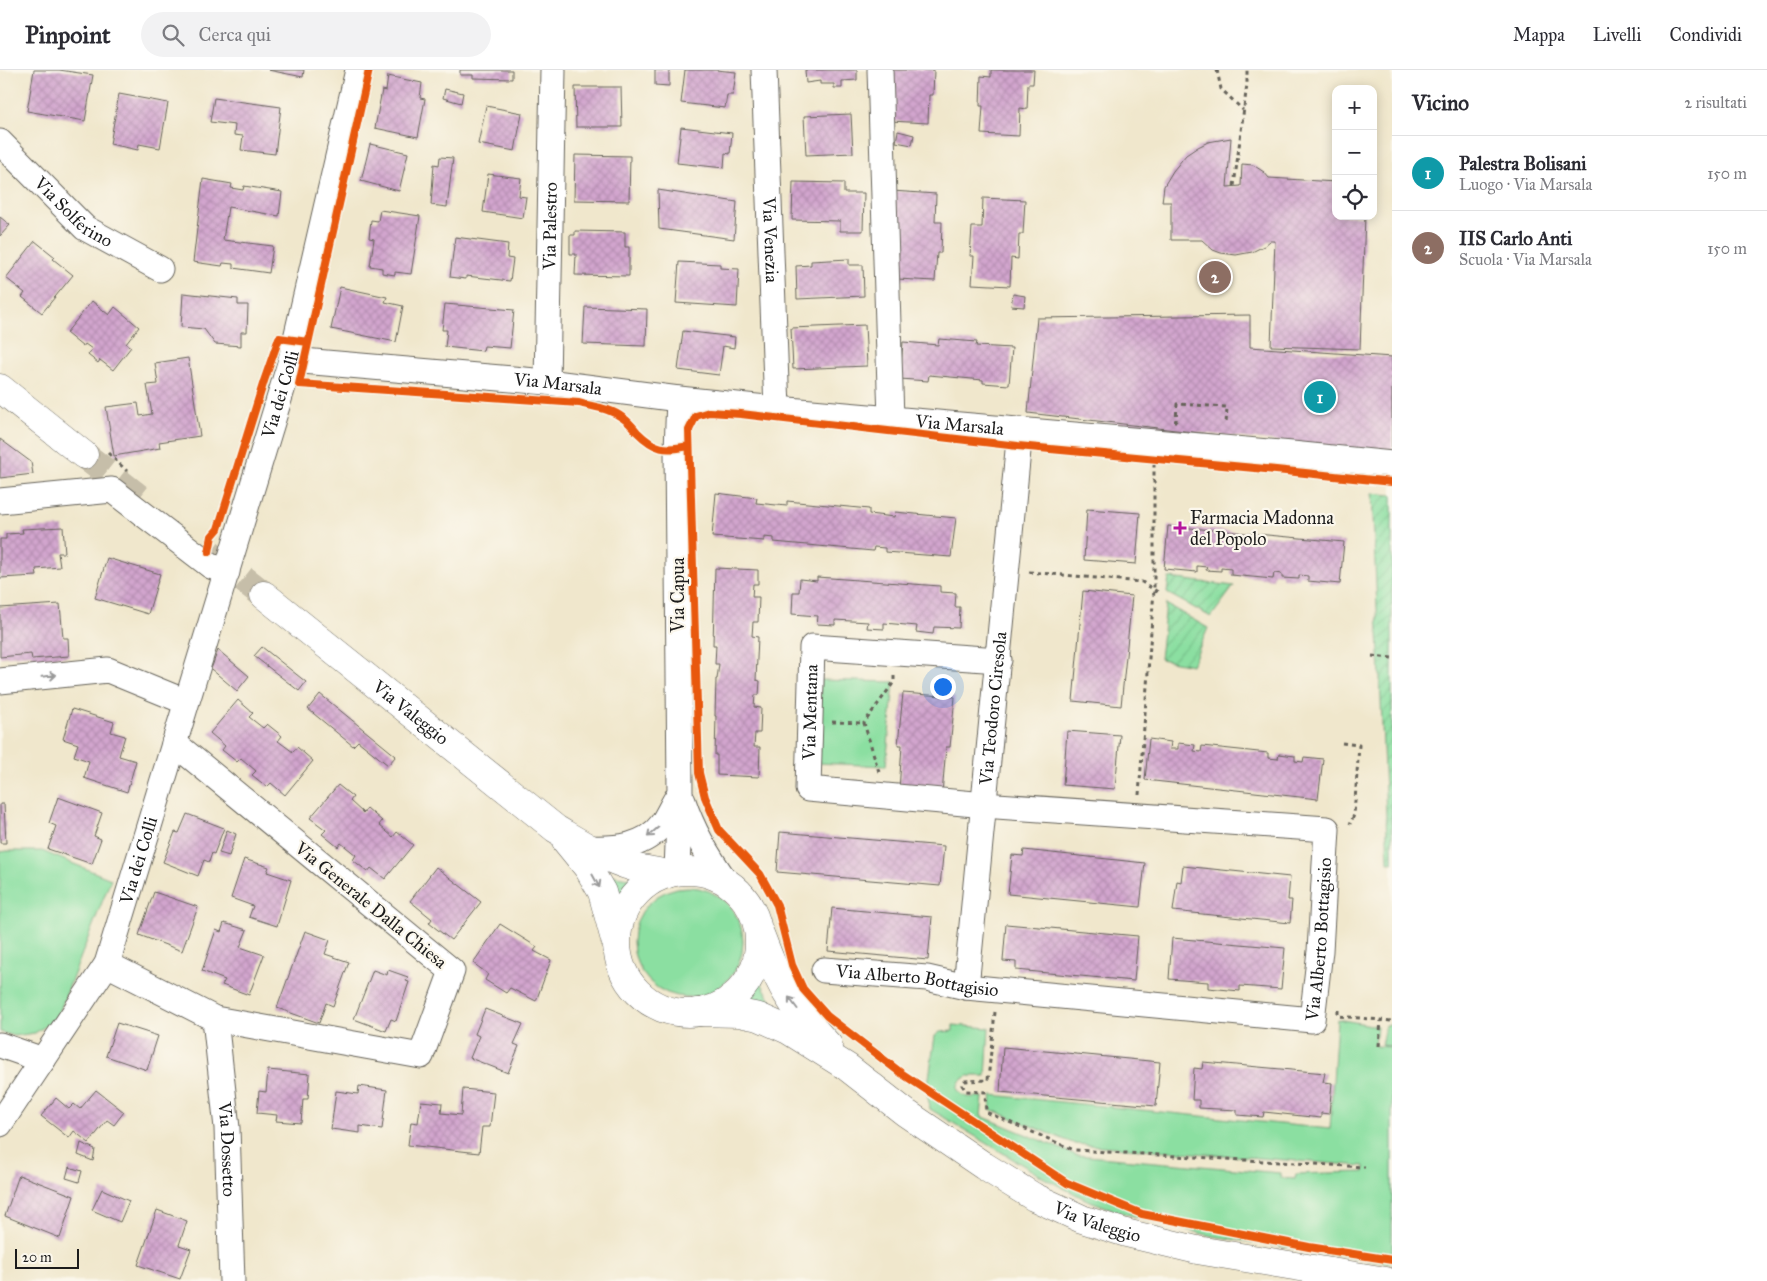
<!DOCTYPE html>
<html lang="it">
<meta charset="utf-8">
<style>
:root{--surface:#fff;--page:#f2f2f3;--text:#2b2b33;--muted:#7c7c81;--line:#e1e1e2;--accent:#7c3aed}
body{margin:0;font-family:"IM FELL Great Primer",serif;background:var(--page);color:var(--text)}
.controls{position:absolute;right:15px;top:15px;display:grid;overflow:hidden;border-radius:10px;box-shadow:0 2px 12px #0003}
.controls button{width:45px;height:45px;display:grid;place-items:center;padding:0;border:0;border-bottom:1px solid var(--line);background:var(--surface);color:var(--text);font:25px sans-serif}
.scale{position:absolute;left:15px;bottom:12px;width:64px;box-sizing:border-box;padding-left:5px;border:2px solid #1c1c1c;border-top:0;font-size:14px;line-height:18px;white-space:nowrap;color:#1c1c1c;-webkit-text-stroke:4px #fbf7ec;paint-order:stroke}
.you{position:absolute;left:942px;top:616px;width:18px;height:18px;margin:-12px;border:4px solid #fff;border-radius:50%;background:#1a73e8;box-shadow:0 0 0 8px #1a73e833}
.badge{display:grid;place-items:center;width:32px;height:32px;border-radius:50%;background:var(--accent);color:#fff;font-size:16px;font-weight:700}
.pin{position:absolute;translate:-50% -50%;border:2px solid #fff;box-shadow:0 1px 5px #0006}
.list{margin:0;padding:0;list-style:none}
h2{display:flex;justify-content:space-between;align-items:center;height:65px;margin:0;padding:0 20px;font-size:21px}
h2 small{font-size:16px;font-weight:400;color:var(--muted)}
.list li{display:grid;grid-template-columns:32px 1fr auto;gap:15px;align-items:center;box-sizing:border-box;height:75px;padding:0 20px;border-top:1px solid var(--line)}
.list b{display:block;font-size:19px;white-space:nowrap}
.list p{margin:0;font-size:16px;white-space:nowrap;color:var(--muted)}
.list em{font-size:16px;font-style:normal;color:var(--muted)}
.icon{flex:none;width:28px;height:28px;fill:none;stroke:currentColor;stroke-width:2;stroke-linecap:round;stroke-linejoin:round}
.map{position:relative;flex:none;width:1392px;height:1211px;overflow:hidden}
header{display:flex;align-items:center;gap:30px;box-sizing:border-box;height:70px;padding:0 25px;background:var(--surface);border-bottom:1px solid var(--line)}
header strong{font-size:24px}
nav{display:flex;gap:28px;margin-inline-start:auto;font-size:18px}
.search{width:350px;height:45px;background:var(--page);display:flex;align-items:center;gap:12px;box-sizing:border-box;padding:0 18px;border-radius:28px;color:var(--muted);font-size:19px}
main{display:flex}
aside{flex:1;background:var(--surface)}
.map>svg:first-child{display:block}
.green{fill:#8bdfa1;stroke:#547e5e}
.garden{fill:url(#garden-furrows);stroke:#547e5e}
.building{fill:url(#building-cross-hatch)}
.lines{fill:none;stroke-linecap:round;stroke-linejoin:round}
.secondary-tunnel{stroke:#c6bea9;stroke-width:28;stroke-dasharray:28 14;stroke-linecap:butt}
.street-casing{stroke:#66635a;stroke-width:27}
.secondary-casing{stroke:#66635a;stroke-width:29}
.path{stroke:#66635a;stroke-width:3;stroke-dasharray:4 4;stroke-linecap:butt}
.street{stroke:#fff;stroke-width:25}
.secondary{stroke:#fff;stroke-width:28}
.cycleway-casing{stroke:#fbf7ec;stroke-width:11}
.cycleway{stroke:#e8590c;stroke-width:8}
.oneway{stroke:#999}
.poi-dot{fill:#b5179e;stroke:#fbf7ec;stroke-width:2}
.labels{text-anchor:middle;stroke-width:4.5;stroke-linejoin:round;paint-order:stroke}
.street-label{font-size:18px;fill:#1c1c1c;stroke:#fbf7ec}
.poi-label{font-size:18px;fill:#1c1c1c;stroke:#fbf7ec;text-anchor:start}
</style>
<header>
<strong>Pinpoint</strong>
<div class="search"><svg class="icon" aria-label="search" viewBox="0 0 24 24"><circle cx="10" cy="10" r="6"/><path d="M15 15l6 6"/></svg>Cerca qui</div>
<nav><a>Mappa</a><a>Livelli</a><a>Condividi</a></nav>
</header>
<main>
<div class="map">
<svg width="1392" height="1211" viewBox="0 0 1392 1211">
<defs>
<pattern id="garden-furrows" width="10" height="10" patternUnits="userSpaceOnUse" patternTransform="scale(1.25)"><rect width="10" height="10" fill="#8bdfa1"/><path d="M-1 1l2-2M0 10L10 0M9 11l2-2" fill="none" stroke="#77bf8a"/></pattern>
<pattern id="building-cross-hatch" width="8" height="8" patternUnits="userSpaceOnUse" patternTransform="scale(1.25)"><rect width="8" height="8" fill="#d2a5ce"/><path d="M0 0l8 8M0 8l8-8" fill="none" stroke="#b48db0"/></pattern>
</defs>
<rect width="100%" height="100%" fill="#fbf7ec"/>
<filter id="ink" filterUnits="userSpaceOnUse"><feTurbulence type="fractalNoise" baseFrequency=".02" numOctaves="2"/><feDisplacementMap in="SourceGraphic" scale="10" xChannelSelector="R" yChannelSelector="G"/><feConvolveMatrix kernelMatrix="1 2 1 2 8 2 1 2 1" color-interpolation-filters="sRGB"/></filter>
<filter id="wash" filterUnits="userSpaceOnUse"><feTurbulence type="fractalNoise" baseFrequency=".0096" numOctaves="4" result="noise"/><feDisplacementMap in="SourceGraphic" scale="20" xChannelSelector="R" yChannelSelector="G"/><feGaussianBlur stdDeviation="1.12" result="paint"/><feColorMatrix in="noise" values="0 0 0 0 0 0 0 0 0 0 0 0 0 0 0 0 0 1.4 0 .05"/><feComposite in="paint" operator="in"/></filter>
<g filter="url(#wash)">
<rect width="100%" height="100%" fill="#f0e7cc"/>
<!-- green -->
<path class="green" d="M820,610L894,612L886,696L816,693Z
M7,781H42L111,809L57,948L35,963L14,966L0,962V782Z
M603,804L635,809L617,832Z
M633 872a55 55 0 1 1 110 0a55 55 0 1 1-110 0Z
M760,911L777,940L746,933Z
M1337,949L1377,956L1375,976L1392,977V1193L1211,1166L1122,1143L1085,1129L1046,1109L930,1039L927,1022L935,966L940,962L953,961V955L989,958L986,1006H968L960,1011L957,1018C964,1031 971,1026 983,1027L981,1046L1076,1085L1280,1103V1108L1295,1109L1296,1104L1364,1102V1096L1075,1074L990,1039L992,1025L1330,1059Z
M1389,954L1392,955V976L1381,975L1385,956Z"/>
<!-- garden -->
<path class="garden" d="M1372,423L1392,425V792H1388Z
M1169,508L1234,516L1211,547L1167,523Z
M1166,534L1208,558L1192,595L1160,589Z"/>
<g id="blocks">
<!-- building -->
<path class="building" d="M34,0H59L93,5L85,51L27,41Z
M268,0H304L303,7Z
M460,0H512V9L473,8V5H460Z
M655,0H669V16L655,15Z
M685,0H716L736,2L733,25H727L725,38L681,33Z
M805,0H857V10L842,11V18H834V14H820V11L806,13Z
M888,0H934L933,25H929L928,53L890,51Z
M991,0H1034L1033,14H1028L1027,39L1020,38L1019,66L981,64L983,36H980L981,6L991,7Z
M388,6L422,13L420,28L425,29L418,67L375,58L382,20L386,21Z
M575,17H621L622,57H576Z
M445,19L463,23L461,33L443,28Z
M119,24L168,33L160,78L139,74L138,80L110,74Z
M214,28L281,37L275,84L241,80L243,66L234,65L235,55L210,52Z
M486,36L522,43L515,81L478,74Z
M851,44L853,83L806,85L804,46Z
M681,57L732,63L730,84L725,83L724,98L677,93Z
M898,61L914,65L912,75L896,72Z
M1231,68L1227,117L1241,116L1242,94L1253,95L1264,102L1269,108L1336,112V146H1365L1360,279L1271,276L1275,171H1270L1264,176L1252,182L1236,185L1221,183L1213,180L1202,170H1171V132H1162L1164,116L1173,101L1186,85L1198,77L1208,72Z
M370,74L408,83L399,121L361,111Z
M575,85L630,86L629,131L574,130Z
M440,87L453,88L447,137L431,135L434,94L439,95Z
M488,104L521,108L519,126L526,127L523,148L483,142Z
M203,109L232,114L231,118L243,120L244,116L282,122L279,146L228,137L223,170L273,176L269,203L233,198V194L223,193L222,196L193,192Z
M793,112L844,113V123H864L863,161H840V151L792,150Z
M658,120L737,132L734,169L659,159Z
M892,121L936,124L935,152H942L941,183H937L935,211L897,209L899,181L895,180Z
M983,128L1025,130L1023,164H1019L1018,189L1011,188L1010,216L972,214L974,186H970L972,157H982Z
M380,140L420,146L411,204L395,202V205L382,203V198L370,196L374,169L369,168L371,150L378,151Z
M0,147L10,155L0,166Z
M575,161L625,162V177H629V206L575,205L576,184H570V165H575Z
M455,167L508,174L507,188L513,189L510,211L466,206V209L450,207Z
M35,171L55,187L53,189L73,205L42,243L22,227L25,223L6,208Z
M849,189V195H863L864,226L797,229L796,196L811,195V191Z
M679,192L720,194V198L739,199L737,237L676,233Z
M340,217L387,227L385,232L403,236L396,272L331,259Z
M183,223L238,229V235H248L247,262H241V276L215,274L204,259L181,257Z
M1013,224L1025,226L1024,237L1011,236Z
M92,231L109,245L115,237L139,257L126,274L131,277L113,300L100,290L98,293L88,285L92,279L85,274L83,277L66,263Z
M445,234L514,240L510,278L484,276L483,281L445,277L447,260H442Z
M585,237L647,239L646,276L583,274Z
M1250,245V277L1392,287V385L1028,343L1037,248Z
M865,255L867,296L793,299L791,258Z
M683,261L735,267L734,278L723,276L719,305L678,300Z
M939,269L977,272L976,276L1012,278L1009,315L983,313V310L929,305L928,311L900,309L903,272L938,275Z
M188,288L200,366L159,372L160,378L114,386L106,337L138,333L140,346L152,344L147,315L158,314L155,293Z
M0,369L31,392L33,404L0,408Z
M716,423L757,428L756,433L787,436V431L869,439V444L894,447L895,442L956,448L951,487L885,482V478L874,477L873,481L774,472V468L764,467V471L712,467Z
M1087,439L1140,443L1136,494L1084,490Z
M1168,456L1344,472L1340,514L1308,511V506L1299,505V509L1282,508V504L1274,503L1273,509L1231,505V499L1221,498V501L1206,500L1207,497L1197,496V502L1164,499Z
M63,457L65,483H58L60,497L36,499L37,506L0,508V469H6V464L23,463L22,459Z
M107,488L160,504L148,544L95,528Z
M715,498L758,500V514H753L752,527H759L758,552H753L752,566L758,567L756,610L760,611L759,625H755L754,637L761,638L760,663H755L754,677H760L759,707L717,705V685H715L716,646H715L716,609H717L719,594H715L716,575H713Z
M817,507L940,516V522L956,523L955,537H960L959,558L934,557L933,564L916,562L917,556L884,553V559L867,558L868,552L835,550V555L817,554L818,546L792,544L793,522H799L800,509L817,511Z
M1083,521L1132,526L1121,636L1073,631Z
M60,534L63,568H68L69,586L32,589L31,584L0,587V538Z
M262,577L306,612L299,621L254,586Z
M218,580L249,606L237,621L211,599Z
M903,623L955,627L950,677H946L942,724L899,721L902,675H898Z
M320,624L396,686L388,695L358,671L353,676L308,639Z
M238,630L253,643L249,647L263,658L267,654L282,666L278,671L293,682L297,677L313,691L285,725L271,713L267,717L252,705L256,701L241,688L237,692L222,680L225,676L210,663Z
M72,639L114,652L111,662L125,666L119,686L136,691L127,722L84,708L89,691L74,686L78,674L63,669Z
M1067,661L1120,665L1115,719L1063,715Z
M1149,669L1171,672L1170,679H1178V673L1195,675L1194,681L1201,682L1202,676L1268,683V688L1278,689L1279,684L1295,686V691L1303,692L1304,687L1323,689L1318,729L1145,710Z
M338,715L353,727L350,731L363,743L367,738L382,751L379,755L393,767L397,762L413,775L385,809L371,798L368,802L353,790L356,785L341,773L338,777L322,764L326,760L310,748Z
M58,727L102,743L94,766L101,769L92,794L48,779L56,756L49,753Z
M0,734H4L6,773H0Z
M187,744L224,758L214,784L212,783L209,792L204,790L198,806L163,792L175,762L179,763Z
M227,760L236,764L229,786L219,783Z
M780,762L944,776L940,816L777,802Z
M1024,780L1145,793L1140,837L1008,824L1012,785L1023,786Z
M244,789L269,797L267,802L291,810L277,856L249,847L253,836L231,828Z
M1183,796L1290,807L1288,830H1292L1290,853L1173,841L1177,811L1181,812Z
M436,797L481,832L451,870L429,853L432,849L410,831Z
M154,822L198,837L182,881L139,865Z
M832,838L932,847L928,890L828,881Z
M224,853L247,860L240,877L264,885L249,925L222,915L225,910L202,901L216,860L221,862Z
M500,854L537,877L534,881L551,890L536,931L510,918L506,923L485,910L488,904L473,893Z
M1006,854L1138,866L1134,911L1016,900V892L1003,891Z
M305,861L330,870L325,884L349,892L333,936L326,933L319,953L277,938Z
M1172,868L1285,878L1281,919L1240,916V921L1208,918V912L1169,909Z
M373,900L387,905L388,900L408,907L406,911L409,912L396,951L391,949L386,961L354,949Z
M485,939L523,954L514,974L519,976L508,1003L470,988L479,966L475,964Z
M117,953L158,966L147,1000L106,986Z
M1003,977L1160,992L1156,1036L1000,1022Z
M1203,992L1325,1003L1323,1012L1332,1013L1329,1044L1321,1043V1048L1264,1042L1263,1047L1237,1045V1040L1199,1038V1030H1192L1194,998L1202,999Z
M268,1000L310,1004L308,1029H303L301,1053L276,1051L277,1045L257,1043L259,1021L266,1022Z
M359,1016L387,1020L382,1059L360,1056V1063L331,1059L336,1021L358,1024Z
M463,1019L494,1022L490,1057H482L479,1083L408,1075L411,1052L418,1053L421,1031L442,1033L441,1043L461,1045Z
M96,1020L124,1042L114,1055L107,1050L89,1073L74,1061L69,1068L41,1046L56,1028L69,1039L74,1034L80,1039Z
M81,1073L95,1079L93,1091L78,1085Z
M69,1097L82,1101L79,1112L66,1108Z
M19,1105L74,1126L60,1168L5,1146Z
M102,1119L129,1131L120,1152L92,1140Z
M157,1140L187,1151L179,1175L191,1179L180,1209L138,1195Z"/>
</g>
</g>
<g filter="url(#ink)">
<use href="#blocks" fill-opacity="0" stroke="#66635a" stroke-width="1"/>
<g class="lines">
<!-- secondary-tunnel -->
<path class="secondary-tunnel" d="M84,385L143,431
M210,483L264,525"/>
<defs>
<g id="street">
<path id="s1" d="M764,0L777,339"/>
<path d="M880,0L891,349"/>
<path id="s2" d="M0,72L85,158L160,199"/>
<path id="s3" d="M291,290L547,312L679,329L777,339L1292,384L1392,394"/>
<path id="s4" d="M547,312L553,0"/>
<path d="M0,431L112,420L211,496L227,502"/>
<path d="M0,611L108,600L186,632"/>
<path d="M683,731C693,762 708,787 727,813"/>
<path d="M590,778C616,779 645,777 662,754C668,745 672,735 678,726"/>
<path d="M677,801L680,722L677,379L679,329"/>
<path d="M107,894L215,949L421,986L452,901L174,673"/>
<path id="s5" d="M824,900L927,908L966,917L1312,950L1320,881L1327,759L997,736L808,719L812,577L999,590"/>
<path id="s6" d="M966,917L1020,360"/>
<path id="s7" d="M215,949L227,1058L232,1211"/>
<path d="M0,975L43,990"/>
<path id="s8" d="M0,1054L107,894L291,290L358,0"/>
</g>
<g id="secondary">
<path d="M0,318L84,385"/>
<path id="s9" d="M264,525L556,759C580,773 605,789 633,797C644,800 656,801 667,804"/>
<path d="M566,771L588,798L602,822L615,870"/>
<circle cx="688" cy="872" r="71"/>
<path d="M760,864C768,884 775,905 787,924C798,943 813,959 828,975"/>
<path id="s10" d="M697,942L739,943L759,947L788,960L847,997L906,1043L984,1096L1034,1127L1082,1149L1126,1163L1197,1180L1386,1211"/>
</g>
</defs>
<!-- street casing -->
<use href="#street" class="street-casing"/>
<!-- secondary casing -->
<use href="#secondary" class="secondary-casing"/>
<!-- path -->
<path class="path" d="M1217,0L1221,19L1243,40
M1234,116L1247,14V0
M1174,351H1176L1177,334L1227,337L1226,355
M108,383L127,401
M1029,502L1142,512L1161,524
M1372,586L1392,588
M832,652L864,653
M1342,673L1359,675L1354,745L1350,754
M879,702L864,653L894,612V605
M1139,725L1154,520V394
M1338,940V946L1381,950
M995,942L988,1010L965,1011L962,1015L966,1021L985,1022L986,1042L1074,1080L1365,1097
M1379,976L1381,950L1392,951"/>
<!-- street -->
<use href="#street" class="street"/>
<!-- secondary -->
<use href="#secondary" class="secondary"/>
<defs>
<path id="cycleway" d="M369,0L299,314L579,333C594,337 610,338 623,348C628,351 633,357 637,362C655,380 665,381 689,376
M1392,412L1276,400L1018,376L741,344L709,342L696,346L689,360L699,703L705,727L719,760L760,804L777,835L792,895L803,919L827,946L901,1003L1067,1113L1142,1144L1309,1177L1392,1190
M209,482L212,466L218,459L264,311L279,268L308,272"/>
</defs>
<!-- cycleway casing -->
<use href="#cycleway" class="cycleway-casing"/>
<!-- cycleway -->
<use href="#cycleway" class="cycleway"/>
</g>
<!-- one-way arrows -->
<defs><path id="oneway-shaft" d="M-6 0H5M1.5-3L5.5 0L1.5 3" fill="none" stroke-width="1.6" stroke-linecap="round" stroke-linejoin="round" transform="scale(1.25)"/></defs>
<g class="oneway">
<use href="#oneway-shaft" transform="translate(49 606) rotate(-6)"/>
<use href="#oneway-shaft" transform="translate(653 762) rotate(139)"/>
<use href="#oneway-shaft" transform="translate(596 811) rotate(61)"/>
<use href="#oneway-shaft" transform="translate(793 933) rotate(-127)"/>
</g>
</g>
<!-- markers -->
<path class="poi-dot" d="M1177.5 450.5h5v5h5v5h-5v5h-5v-5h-5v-5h5z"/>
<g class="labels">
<!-- street labels -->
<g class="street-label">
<text dy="6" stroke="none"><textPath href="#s2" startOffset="102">Via Solferino</textPath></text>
<text dy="6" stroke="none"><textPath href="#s4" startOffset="156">Via Palestro</textPath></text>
<text dy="6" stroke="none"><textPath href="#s1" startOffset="170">Via Venezia</textPath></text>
<text dy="6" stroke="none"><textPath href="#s3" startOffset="268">Via Marsala</textPath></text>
<text dy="6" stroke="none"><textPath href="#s8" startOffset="788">Via dei Colli</textPath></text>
<text dy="6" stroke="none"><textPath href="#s3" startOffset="672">Via Marsala</textPath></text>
<text transform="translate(678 525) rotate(-90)" y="6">Via Capua</text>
<text dy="6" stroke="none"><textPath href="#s6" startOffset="280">Via Teodoro Ciresola</textPath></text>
<text dy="6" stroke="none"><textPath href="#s9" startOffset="188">Via Valeggio</textPath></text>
<text dy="6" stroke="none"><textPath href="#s5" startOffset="1280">Via Mentana</textPath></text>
<text dy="6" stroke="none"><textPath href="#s8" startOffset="301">Via dei Colli</textPath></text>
<text transform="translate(371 835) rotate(39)" y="6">Via Generale Dalla Chiesa</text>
<text dy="6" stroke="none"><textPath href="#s5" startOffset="572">Via Alberto Bottagisio</textPath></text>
<text dy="6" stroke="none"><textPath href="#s5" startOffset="94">Via Alberto Bottagisio</textPath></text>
<text dy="6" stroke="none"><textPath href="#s7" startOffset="131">Via Dossetto</textPath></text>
<text dy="6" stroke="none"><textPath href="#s10" startOffset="460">Via Valeggio</textPath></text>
</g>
<!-- poi labels -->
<g class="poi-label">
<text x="1190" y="454">Farmacia Madonna<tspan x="1190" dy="21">del Popolo</tspan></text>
</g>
</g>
</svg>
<div class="controls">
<button>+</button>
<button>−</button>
<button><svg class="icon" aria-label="locate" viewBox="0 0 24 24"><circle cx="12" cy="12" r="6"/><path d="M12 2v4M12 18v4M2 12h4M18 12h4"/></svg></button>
</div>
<div class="scale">20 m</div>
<div class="you"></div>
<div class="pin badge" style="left:1320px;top:327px;background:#0f9aa8">1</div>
<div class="pin badge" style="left:1215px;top:207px;background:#8d6e63">2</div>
</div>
<aside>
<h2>Vicino<small>2 risultati</small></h2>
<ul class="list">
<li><span class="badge" style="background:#0f9aa8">1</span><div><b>Palestra Bolisani</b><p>Luogo · Via Marsala</p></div><em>150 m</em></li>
<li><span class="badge" style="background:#8d6e63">2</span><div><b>IIS Carlo Anti</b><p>Scuola · Via Marsala</p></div><em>150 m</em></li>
</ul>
</aside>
</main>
